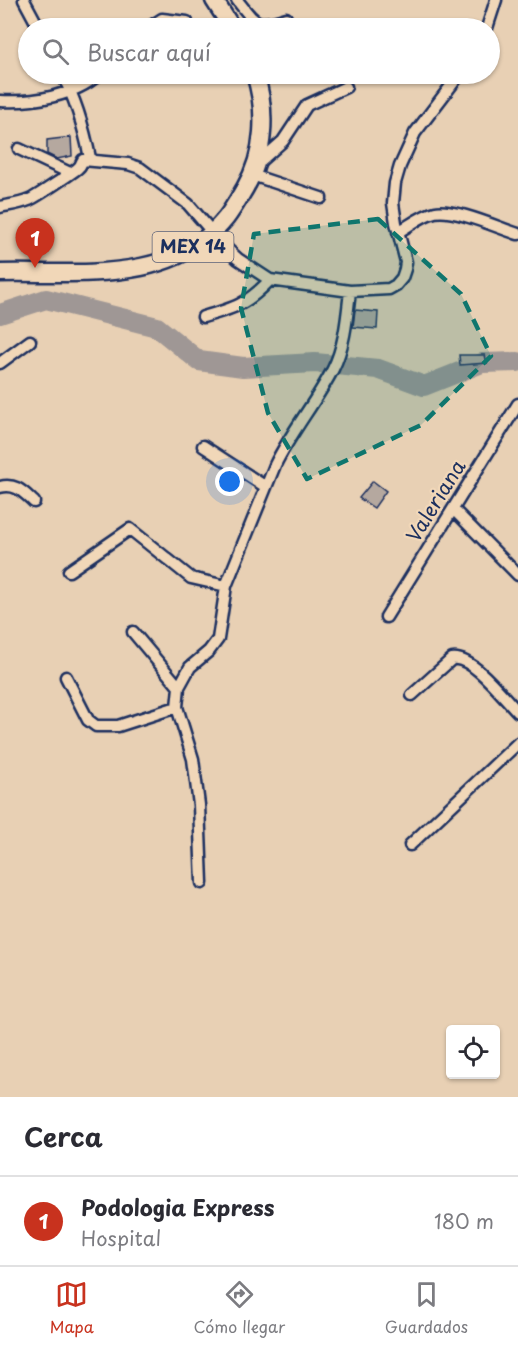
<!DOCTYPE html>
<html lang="es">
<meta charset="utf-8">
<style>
:root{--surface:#fff;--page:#f2f2f3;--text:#2b2b33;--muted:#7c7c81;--line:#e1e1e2;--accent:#c8321e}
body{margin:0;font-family:"Playpen Sans",sans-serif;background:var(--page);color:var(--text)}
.controls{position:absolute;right:18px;bottom:18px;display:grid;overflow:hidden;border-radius:6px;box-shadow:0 2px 4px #0004}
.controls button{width:54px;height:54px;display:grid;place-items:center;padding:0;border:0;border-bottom:2px solid var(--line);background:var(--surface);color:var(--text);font:30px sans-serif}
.you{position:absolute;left:230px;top:482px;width:21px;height:21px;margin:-15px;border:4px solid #fff;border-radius:50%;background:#1a73e8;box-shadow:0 0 0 9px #1a73e833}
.badge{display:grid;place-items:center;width:39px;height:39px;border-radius:50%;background:var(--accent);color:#fff;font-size:20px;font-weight:700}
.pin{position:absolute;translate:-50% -50px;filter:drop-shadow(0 2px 3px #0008)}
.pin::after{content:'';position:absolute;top:32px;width:21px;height:18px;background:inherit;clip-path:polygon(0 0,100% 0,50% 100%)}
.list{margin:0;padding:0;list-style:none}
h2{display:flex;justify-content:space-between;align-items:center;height:78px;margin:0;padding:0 24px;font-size:26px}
h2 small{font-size:20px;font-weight:400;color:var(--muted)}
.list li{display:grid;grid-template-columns:39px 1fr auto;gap:18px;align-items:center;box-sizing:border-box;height:90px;padding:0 24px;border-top:2px solid var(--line)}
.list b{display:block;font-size:22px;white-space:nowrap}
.list p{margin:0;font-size:20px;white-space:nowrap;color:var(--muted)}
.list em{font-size:20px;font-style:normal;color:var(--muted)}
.icon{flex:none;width:33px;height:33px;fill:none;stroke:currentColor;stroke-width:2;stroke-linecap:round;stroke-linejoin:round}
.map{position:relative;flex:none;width:518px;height:1097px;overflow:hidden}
.search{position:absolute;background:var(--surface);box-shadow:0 2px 4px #0004;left:18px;right:18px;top:18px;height:66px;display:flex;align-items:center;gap:15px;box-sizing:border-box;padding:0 21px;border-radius:33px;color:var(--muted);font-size:22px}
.sheet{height:168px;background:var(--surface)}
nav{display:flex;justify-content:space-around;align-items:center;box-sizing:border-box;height:84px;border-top:2px solid var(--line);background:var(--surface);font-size:16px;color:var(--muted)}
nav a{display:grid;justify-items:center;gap:3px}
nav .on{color:var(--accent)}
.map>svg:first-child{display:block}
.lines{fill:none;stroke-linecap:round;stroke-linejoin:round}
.river{stroke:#9f9795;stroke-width:20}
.building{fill:#b5a89f;stroke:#1b2f5e;stroke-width:1.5}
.street-casing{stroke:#1b2f5e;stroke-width:15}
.primary-casing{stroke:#1b2f5e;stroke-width:21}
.street{stroke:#f1d7b8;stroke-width:10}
.primary{stroke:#f1d7b8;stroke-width:16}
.marked{fill:#0f766e;fill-opacity:0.2;stroke:#0f766e;stroke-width:4.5;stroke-dasharray:12 8;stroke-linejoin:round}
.labels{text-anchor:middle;stroke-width:4.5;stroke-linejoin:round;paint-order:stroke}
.shield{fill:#f1d7b8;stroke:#5b6179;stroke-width:1.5}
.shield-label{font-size:18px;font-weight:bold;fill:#1b2f5e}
.street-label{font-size:20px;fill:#1b2f5e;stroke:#f1d7b8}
</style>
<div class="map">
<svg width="518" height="1097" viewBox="0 0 518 1097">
<rect width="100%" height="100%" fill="#e8d0b4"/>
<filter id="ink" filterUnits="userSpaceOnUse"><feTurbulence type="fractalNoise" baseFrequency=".0167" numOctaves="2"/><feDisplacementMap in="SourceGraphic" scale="12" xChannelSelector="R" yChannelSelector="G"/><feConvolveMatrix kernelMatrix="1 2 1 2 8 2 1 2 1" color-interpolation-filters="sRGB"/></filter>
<g filter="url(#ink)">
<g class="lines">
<!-- river -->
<path class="river" d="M0,314L46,299L157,327L199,361L243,367L315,363L378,369L424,386L482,363L518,362"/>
</g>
<!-- building -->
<path class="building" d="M71,137L72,156L57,159L47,154V140Z
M355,310L378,312L377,329L353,327Z
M459,355H485L487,363L460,365Z
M373,481L386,491L374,508L359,498Z"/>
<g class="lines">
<defs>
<path id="street" d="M24,0L39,28
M237,0C256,24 256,28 286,18
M148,28L162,19L187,22
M487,28L496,0
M62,74C76,100 84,128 90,158L83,160
M0,101C33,103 74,96 99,74
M19,149L70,173
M83,160L128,164L140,168L188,204L225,247L238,259L270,280L350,291L389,289L396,285L402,278L405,269L406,262L396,223L393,203L395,183L400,166L415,133L460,74
M257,164L283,141L307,105L346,87
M252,175L321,198
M0,207C9,205 20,204 29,200C33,199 75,171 78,168C81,166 81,163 83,160
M398,232C409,226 422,215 435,212C454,208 499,228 518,234
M203,317C235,308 246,305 270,280
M0,363L30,341
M203,446L266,487
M0,487C16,483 23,492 34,502
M453,509L518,575
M69,571L130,529L191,578L226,586
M386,617L518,404
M133,632L179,687
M66,677L88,720L96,726H118L177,707
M412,695L452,659C472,655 504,698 518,712
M410,845L518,743
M202,883L199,805L193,759L177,707L179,687L190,667L209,651L218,639L226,586L275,465C291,432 316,402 333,369C345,345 347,317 350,291"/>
<path id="primary" d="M214,0L232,28
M0,273C76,271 172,286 226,218C233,209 239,198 245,188C265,154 267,111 255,74"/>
</defs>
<!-- street casing -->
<use href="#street" class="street-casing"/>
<!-- primary casing -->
<use href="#primary" class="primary-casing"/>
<!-- street -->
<use href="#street" class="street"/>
<!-- primary -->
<use href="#primary" class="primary"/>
</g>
</g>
<!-- marked area -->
<path class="marked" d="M378,219L461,294L491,356L421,425L307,479L268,413L241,308L254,234Z"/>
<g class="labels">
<!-- shield labels -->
<rect class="shield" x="152.5" y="232" width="81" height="30" rx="4.5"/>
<g class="shield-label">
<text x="193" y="253">MEX 14</text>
</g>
<!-- street labels -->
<g class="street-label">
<text transform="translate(436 501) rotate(-58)" y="7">Valeriana</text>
</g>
</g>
</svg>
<div class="controls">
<button><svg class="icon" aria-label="locate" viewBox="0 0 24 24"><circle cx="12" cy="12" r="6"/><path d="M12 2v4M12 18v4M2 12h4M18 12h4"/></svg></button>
</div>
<div class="you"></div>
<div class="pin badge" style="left:35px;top:268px">1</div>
<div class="search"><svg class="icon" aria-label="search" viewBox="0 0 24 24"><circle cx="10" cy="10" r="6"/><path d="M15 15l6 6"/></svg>Buscar aquí</div>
</div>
<section class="sheet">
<h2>Cerca<small></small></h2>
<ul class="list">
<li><span class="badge">1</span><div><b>Podologia Express</b><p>Hospital</p></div><em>180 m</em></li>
</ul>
</section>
<nav>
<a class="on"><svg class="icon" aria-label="map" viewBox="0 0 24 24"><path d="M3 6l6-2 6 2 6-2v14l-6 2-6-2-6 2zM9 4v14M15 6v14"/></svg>Mapa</a>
<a><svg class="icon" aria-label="directions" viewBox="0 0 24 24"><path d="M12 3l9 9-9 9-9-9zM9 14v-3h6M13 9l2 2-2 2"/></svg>Cómo llegar</a>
<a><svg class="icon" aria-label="saved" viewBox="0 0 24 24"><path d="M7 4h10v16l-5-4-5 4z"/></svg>Guardados</a>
</nav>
